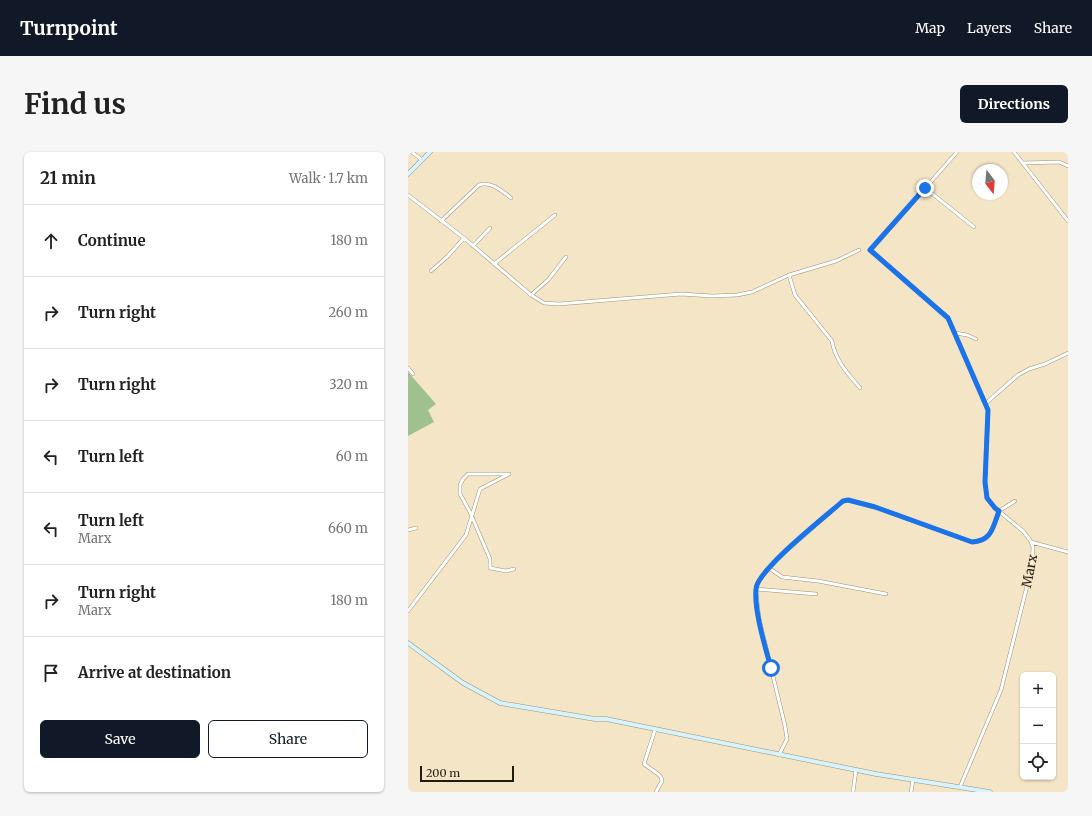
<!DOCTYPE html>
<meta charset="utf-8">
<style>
:root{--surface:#fff;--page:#f6f6f6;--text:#222;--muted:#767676;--line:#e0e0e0;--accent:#111827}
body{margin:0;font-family:Merriweather,serif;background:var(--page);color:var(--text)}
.controls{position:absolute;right:12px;bottom:12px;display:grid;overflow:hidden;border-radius:6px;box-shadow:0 1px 3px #0004}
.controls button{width:36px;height:36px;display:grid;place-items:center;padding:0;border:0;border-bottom:1px solid var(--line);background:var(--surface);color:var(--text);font:20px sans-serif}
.compass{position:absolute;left:564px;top:12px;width:36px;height:36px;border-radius:50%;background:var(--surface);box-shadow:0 1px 3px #0004;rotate:164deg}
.scale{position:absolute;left:12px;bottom:10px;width:94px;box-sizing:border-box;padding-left:4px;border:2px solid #211b10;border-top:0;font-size:11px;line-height:14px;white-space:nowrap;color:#211b10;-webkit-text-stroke:3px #f5e5c7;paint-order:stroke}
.stop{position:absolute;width:12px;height:12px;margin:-9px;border:3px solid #1a73e8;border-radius:50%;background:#fff}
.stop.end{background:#1a73e8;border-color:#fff;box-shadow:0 1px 4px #0008}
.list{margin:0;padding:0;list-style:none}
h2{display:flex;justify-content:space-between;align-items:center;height:52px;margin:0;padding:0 16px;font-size:17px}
h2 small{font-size:13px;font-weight:400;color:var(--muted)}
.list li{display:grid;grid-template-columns:26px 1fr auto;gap:12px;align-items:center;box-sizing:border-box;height:72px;padding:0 16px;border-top:1px solid var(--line)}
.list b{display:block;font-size:15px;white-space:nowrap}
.list p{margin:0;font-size:13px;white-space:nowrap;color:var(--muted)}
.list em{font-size:13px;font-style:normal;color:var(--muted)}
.actions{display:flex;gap:8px;padding:12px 16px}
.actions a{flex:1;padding:9px 0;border:1px solid var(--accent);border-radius:6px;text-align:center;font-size:14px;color:var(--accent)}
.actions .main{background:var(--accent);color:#fff}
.icon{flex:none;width:22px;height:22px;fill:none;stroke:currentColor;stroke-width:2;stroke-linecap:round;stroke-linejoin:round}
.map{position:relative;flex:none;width:660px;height:640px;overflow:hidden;border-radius:6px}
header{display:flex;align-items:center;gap:24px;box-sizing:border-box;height:56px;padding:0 20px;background:var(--accent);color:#fff}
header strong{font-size:19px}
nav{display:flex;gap:22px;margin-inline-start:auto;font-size:14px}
.intro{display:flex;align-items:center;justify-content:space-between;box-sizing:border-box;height:96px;padding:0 24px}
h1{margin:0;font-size:28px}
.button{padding:10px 18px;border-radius:6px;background:var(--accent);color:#fff;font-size:14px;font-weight:700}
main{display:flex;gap:24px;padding:0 24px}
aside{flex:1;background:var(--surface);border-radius:6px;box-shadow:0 1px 3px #0004}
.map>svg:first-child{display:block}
.green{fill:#9fc18f}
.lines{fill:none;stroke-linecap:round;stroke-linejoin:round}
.street-casing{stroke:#9f9175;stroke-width:4}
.secondary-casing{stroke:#9f9175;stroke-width:5}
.street{stroke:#fff;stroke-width:3}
.secondary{stroke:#d5f4fe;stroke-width:4}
.route{stroke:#1a73e8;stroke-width:5}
.labels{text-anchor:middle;stroke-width:3;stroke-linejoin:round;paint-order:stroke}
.street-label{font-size:13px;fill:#211b10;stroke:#f5e5c7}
</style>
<header>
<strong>Turnpoint</strong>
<nav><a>Map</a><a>Layers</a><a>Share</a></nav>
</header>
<div class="intro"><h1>Find us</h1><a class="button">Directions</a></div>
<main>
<aside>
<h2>21 min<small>Walk · 1.7 km</small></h2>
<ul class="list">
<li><svg class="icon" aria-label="ahead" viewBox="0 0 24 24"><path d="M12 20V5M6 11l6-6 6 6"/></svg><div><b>Continue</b></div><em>180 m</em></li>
<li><svg class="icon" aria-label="right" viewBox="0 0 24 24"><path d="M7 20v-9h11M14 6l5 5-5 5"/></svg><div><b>Turn right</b></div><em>260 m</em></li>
<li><svg class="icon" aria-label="right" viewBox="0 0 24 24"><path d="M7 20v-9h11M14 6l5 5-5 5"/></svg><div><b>Turn right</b></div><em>320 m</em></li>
<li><svg class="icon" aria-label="left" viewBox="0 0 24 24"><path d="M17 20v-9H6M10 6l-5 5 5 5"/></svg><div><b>Turn left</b></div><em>60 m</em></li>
<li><svg class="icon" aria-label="left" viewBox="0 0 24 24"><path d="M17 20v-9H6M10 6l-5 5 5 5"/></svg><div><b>Turn left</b><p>Marx</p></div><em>660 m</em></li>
<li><svg class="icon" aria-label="right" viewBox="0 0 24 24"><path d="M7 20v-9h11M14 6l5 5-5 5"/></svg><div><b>Turn right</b><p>Marx</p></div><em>180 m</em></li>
<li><svg class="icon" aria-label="arrive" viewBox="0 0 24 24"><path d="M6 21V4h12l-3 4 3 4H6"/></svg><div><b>Arrive at destination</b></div></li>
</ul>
<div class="actions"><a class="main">Save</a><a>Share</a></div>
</aside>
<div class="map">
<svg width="660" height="640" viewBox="0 0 660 640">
<rect width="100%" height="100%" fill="#f5e5c7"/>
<!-- green -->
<path class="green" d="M0,220L28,252L20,258L26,270L0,284Z"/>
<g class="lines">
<defs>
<path id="street" d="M4,0L14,8
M549,0L463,98L540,166L580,258L577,330L579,346L587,356L615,379L622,388L625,395L624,414L593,538L552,635
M606,0L660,69
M615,11L651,10L660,14
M517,36L566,75
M0,43L56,86L123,143L136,151L151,152L273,142L304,144L329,143L344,140L381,123L428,109L451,98
M33,69L71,33C83,29 94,39 103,46
M65,94L82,76
M86,112L147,63
M23,119L40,104L56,86
M381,123L387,143L424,189C427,208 440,222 452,236
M123,143L140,128L158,105
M547,181L559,183L568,187
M0,216L5,222
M577,252L610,223L621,217L637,212L660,201
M99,322H60L55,327L52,333V342L62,360L82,407V416L98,419L106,417
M0,378L8,376
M623,390L660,400
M361,416L374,425L410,429L478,442
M348,437L408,442
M0,459L58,383L72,337L101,322
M247,578L236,612L250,622L253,625L254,629L248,640
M371,603L379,587L377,574L351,466L348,440L349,432L358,419L369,407L435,349L440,348L467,355L564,390C584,389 585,375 591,359L607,349
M445,640L448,618
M503,640L505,628"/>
<path id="secondary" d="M0,22L22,0
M0,491L55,531L92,551L187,567H198L468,622L582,640"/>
</defs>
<!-- street casing -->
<use href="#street" class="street-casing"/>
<!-- secondary casing -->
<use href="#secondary" class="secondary-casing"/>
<!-- street -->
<use href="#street" class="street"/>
<!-- secondary -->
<use href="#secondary" class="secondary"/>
</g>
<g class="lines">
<!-- route -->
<path class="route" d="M363,516C357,494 346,459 348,437C349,418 418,364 435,349L440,348L467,355L564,390C584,389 585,375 591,359L587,356L579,346L577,330L580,258L540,166L462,98L517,36"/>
</g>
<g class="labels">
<!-- street labels -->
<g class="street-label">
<text transform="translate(621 419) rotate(-79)" y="5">Marx</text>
</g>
</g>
</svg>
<div class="controls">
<button>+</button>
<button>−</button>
<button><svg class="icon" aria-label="locate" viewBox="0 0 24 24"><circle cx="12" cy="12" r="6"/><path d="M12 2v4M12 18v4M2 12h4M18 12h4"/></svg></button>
</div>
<svg class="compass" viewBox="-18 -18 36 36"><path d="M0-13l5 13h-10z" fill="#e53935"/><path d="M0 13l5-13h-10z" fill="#767676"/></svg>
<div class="scale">200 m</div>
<div class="stop" style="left:363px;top:516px"></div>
<div class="stop end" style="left:517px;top:36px"></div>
</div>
</main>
